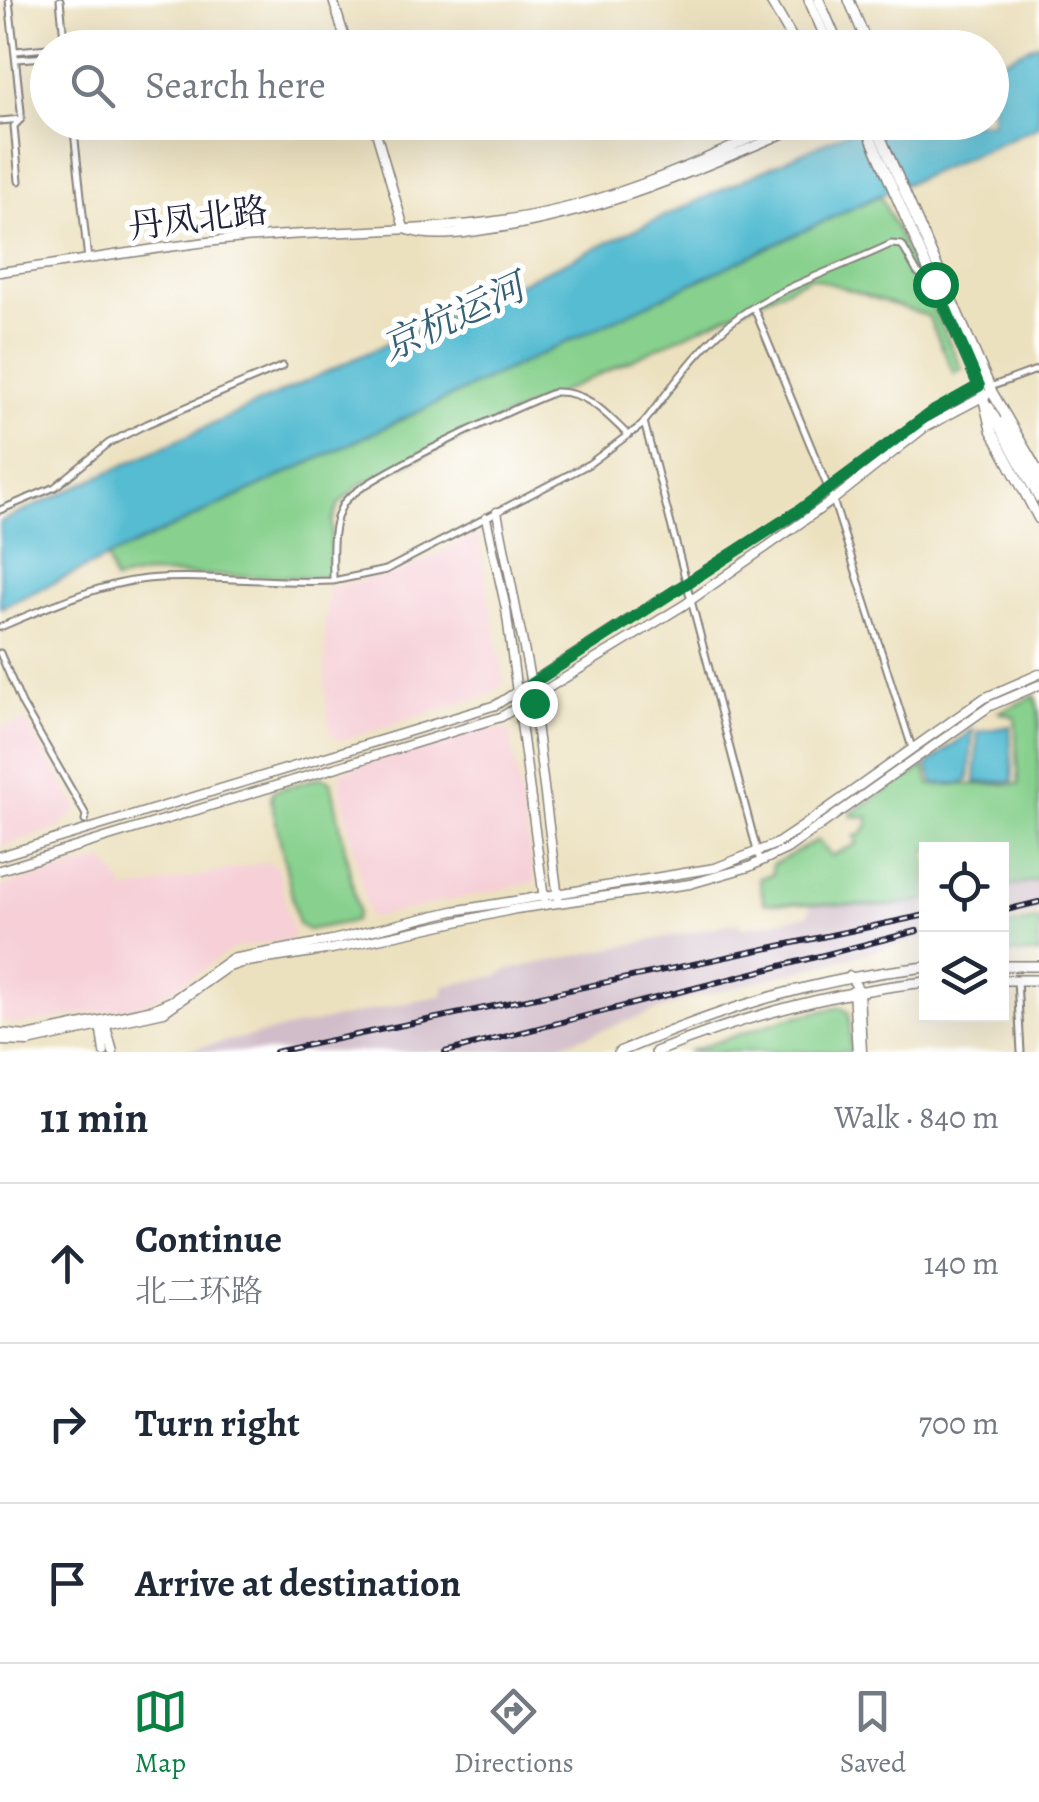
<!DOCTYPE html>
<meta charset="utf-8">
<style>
:root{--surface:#fff;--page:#f2f2f3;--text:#1f2937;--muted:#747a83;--line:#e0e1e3;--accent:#0b8043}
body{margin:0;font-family:Alegreya,"Noto Serif SC",serif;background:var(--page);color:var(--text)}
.controls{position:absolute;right:30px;bottom:30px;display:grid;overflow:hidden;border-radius:0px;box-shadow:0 10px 40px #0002}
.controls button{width:90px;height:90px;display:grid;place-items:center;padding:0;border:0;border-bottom:2px solid var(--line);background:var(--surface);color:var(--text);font:50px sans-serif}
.stop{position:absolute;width:30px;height:30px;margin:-22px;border:8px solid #0b8043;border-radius:50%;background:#fff}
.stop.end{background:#0b8043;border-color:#fff;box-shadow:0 2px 10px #0008}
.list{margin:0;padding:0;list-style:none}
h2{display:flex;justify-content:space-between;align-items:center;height:130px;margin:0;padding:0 40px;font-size:42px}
h2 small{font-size:32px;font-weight:400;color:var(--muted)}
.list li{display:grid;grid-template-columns:65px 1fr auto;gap:30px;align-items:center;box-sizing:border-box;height:160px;padding:0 40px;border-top:2px solid var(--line)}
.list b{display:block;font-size:38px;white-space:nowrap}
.list p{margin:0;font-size:32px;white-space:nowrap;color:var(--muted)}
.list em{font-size:32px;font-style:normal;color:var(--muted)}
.icon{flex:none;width:55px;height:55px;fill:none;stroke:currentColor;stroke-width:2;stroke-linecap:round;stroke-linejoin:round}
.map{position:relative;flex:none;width:1039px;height:1052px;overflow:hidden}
.search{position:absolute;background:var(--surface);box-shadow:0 10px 40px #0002;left:30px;right:30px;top:30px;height:110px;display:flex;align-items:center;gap:25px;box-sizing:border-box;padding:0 35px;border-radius:55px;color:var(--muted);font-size:38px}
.sheet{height:610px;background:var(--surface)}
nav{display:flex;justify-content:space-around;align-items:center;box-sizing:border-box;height:140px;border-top:2px solid var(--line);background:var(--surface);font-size:28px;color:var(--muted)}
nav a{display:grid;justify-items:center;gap:5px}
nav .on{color:var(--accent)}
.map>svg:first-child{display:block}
.built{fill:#f6cfd7}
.industrial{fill:#d1bdc9}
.green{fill:#87d08d;stroke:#547964;stroke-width:2.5}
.water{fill:#55bcd2;stroke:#3c6f86;stroke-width:2.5}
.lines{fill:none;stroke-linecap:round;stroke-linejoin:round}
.street-casing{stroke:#87827d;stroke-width:9}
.secondary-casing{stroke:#87827d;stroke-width:11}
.primary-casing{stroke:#87827d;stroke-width:12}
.street{stroke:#fff;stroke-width:5}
.secondary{stroke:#fff;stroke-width:8}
.primary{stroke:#fff;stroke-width:9}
.rail-casing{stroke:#22223b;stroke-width:6}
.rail{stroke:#fff;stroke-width:2.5;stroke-dasharray:8;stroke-linecap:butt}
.route{stroke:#0b8043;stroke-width:12}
.labels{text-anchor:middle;stroke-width:10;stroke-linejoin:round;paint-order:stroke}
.street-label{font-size:35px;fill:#22223b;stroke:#fff}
.water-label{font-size:38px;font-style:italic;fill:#366077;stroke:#fff}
</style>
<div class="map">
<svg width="1039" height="1052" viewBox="0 0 1039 1052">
<rect width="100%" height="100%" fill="#fff"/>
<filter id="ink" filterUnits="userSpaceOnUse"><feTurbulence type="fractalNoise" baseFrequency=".01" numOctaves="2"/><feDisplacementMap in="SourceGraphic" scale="20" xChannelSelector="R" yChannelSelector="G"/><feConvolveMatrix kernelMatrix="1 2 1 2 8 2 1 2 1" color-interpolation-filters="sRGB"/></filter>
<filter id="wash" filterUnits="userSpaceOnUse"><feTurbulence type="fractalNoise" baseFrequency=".0048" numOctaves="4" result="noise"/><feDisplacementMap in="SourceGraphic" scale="40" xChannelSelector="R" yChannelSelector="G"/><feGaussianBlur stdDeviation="2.25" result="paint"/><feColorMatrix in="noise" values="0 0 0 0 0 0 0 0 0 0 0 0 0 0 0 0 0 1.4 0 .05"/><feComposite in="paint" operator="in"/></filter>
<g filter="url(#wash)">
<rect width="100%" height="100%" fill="#ece1bf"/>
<!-- built -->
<path class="built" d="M478,534L504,681L492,694L339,741L330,733L325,689V623L329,587L405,570Z
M25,720L79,809L58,828L0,847V728Z
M489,726L510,732L535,882L369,918L339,781L342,771Z
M105,860L127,891L267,862L278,869L294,938L234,948L178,986L139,1006L14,1025L0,1019V887Z"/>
<!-- industrial -->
<path class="industrial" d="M1039,881V912L1002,920V887Z
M926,900V938L696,997L540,1052H176L444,995L443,986L497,976L507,970L739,922L741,928L808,915L811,906H889Z"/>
<!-- green -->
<path class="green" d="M880,195L962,369L954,374L928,316L811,277L359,485L339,504L332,522L330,578L145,574L114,581L107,558Z
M1035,696L1039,712V880L1002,887V849H926V900L889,906L764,903L759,878L773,874L772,865L818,840L831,856L857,844L855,836L862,834L868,825V817L852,816L851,813L924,767L930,785L1019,784L1015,717L999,712Z
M320,777L331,781L358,912L354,921L308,930L298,924L271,799L273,791Z
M1039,919V954L1002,953V927Z
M841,1007L849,1013L851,1052H687L788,1018Z"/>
<!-- water -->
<path class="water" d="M1039,43V126L880,195L0,608V522L867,123L992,122V65Z
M1010,726L1013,781L975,783L978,732Z
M973,729L969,780L962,783L934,784L927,765Z"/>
</g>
<g filter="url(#ink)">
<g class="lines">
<defs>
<path id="street" d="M9,0L21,111V119L14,126L19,181
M60,0L65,48
M16,51L48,48
M16,59L48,57
M0,121L21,119
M73,122L88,260
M754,308L833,500L912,748
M990,387L1039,369
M644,422L760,862
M0,510L55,487L109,443L147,424L283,366
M333,581L386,570L589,464L628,435
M0,627C46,608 97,584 147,579C209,574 271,584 333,581C333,556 330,526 343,504C358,479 520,406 555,392C588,391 606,414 628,435L641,426C671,389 699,346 738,317C783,285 841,268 891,244L902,245L917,272L932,283
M0,653L22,704L86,815L85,821
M1017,980L1021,1052"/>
<path id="secondary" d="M333,0L348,48
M373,122L404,228
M408,230C431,238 460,234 484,230C600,215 704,167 811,122
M0,272C90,260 181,242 272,236C367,229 466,232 560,209C639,190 712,156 787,122
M497,512L531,684L558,898
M486,518L506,609L544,899
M0,856L496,705L800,510L929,414L987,381
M0,870L501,717L684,605L833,500L924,428L992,392
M850,976L859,990L862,1052
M853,991L857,1052
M105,1023L113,1052
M100,1024L104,1052
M0,1033L27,1036L153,1009L173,1000L231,959L332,940L453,911L715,868L776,844L803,826L984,698L1039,674
M0,1041L28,1042L164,1012L226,968L241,963L332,949L516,909L690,884L749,867L787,849L990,706L1039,685"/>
<path id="primary" d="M770,0L798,48
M809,0L830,48
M819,0L840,48
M849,0L869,48
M864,122L983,396L991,430L1039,519
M874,122L992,392L1039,473
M989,407L1039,498
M1005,420L1039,484
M1002,966H1039
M1002,980H1039
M619,1052C724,1008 812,979 926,967
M656,1052C744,1016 832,992 926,982"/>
</defs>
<!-- street casing -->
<use href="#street" class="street-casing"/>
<!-- secondary casing -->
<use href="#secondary" class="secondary-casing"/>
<!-- primary casing -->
<use href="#primary" class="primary-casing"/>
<!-- street -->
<use href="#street" class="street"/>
<!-- secondary -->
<use href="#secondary" class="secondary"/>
<!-- primary -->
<use href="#primary" class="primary"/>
<defs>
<path id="rail" d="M1002,911L1039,902
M275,1052L926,915
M445,1052L917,931"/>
</defs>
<!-- rail casing -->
<use href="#rail" class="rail-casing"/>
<!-- rail -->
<use href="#rail" class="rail"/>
</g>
</g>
<g class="lines" filter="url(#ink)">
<!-- route -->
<path class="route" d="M534,703L531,684L800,510L929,414L979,386L935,284"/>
</g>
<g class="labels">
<!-- street labels -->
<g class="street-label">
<text transform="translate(198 218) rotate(-7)" y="12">丹凤北路</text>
</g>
<!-- water labels -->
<g class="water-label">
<text transform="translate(453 317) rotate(-25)" y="13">京杭运河</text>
</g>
</g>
</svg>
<div class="controls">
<button><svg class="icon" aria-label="locate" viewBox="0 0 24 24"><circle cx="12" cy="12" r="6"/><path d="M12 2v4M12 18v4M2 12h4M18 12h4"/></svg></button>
<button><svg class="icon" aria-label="layers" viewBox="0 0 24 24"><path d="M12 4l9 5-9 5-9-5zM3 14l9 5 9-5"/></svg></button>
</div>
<div class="stop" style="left:935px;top:284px"></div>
<div class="stop end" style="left:534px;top:703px"></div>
<div class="search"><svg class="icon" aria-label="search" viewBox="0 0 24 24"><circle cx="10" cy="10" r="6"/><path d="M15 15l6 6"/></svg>Search here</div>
</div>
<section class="sheet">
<h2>11 min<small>Walk · 840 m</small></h2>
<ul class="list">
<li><svg class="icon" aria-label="ahead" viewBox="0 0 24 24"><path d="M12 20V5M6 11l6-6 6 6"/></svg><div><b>Continue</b><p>北二环路</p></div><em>140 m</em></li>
<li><svg class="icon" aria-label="right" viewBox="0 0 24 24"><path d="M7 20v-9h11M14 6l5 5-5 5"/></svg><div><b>Turn right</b></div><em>700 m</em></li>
<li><svg class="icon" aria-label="arrive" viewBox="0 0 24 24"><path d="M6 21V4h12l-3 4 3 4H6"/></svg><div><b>Arrive at destination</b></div></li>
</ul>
</section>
<nav>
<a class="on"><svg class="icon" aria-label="map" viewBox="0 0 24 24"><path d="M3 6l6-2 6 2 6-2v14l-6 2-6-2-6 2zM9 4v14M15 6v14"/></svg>Map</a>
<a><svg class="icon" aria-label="directions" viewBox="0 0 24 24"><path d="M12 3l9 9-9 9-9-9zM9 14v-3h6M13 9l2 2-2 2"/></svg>Directions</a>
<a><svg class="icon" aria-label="saved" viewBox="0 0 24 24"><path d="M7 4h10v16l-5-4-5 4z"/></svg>Saved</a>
</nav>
